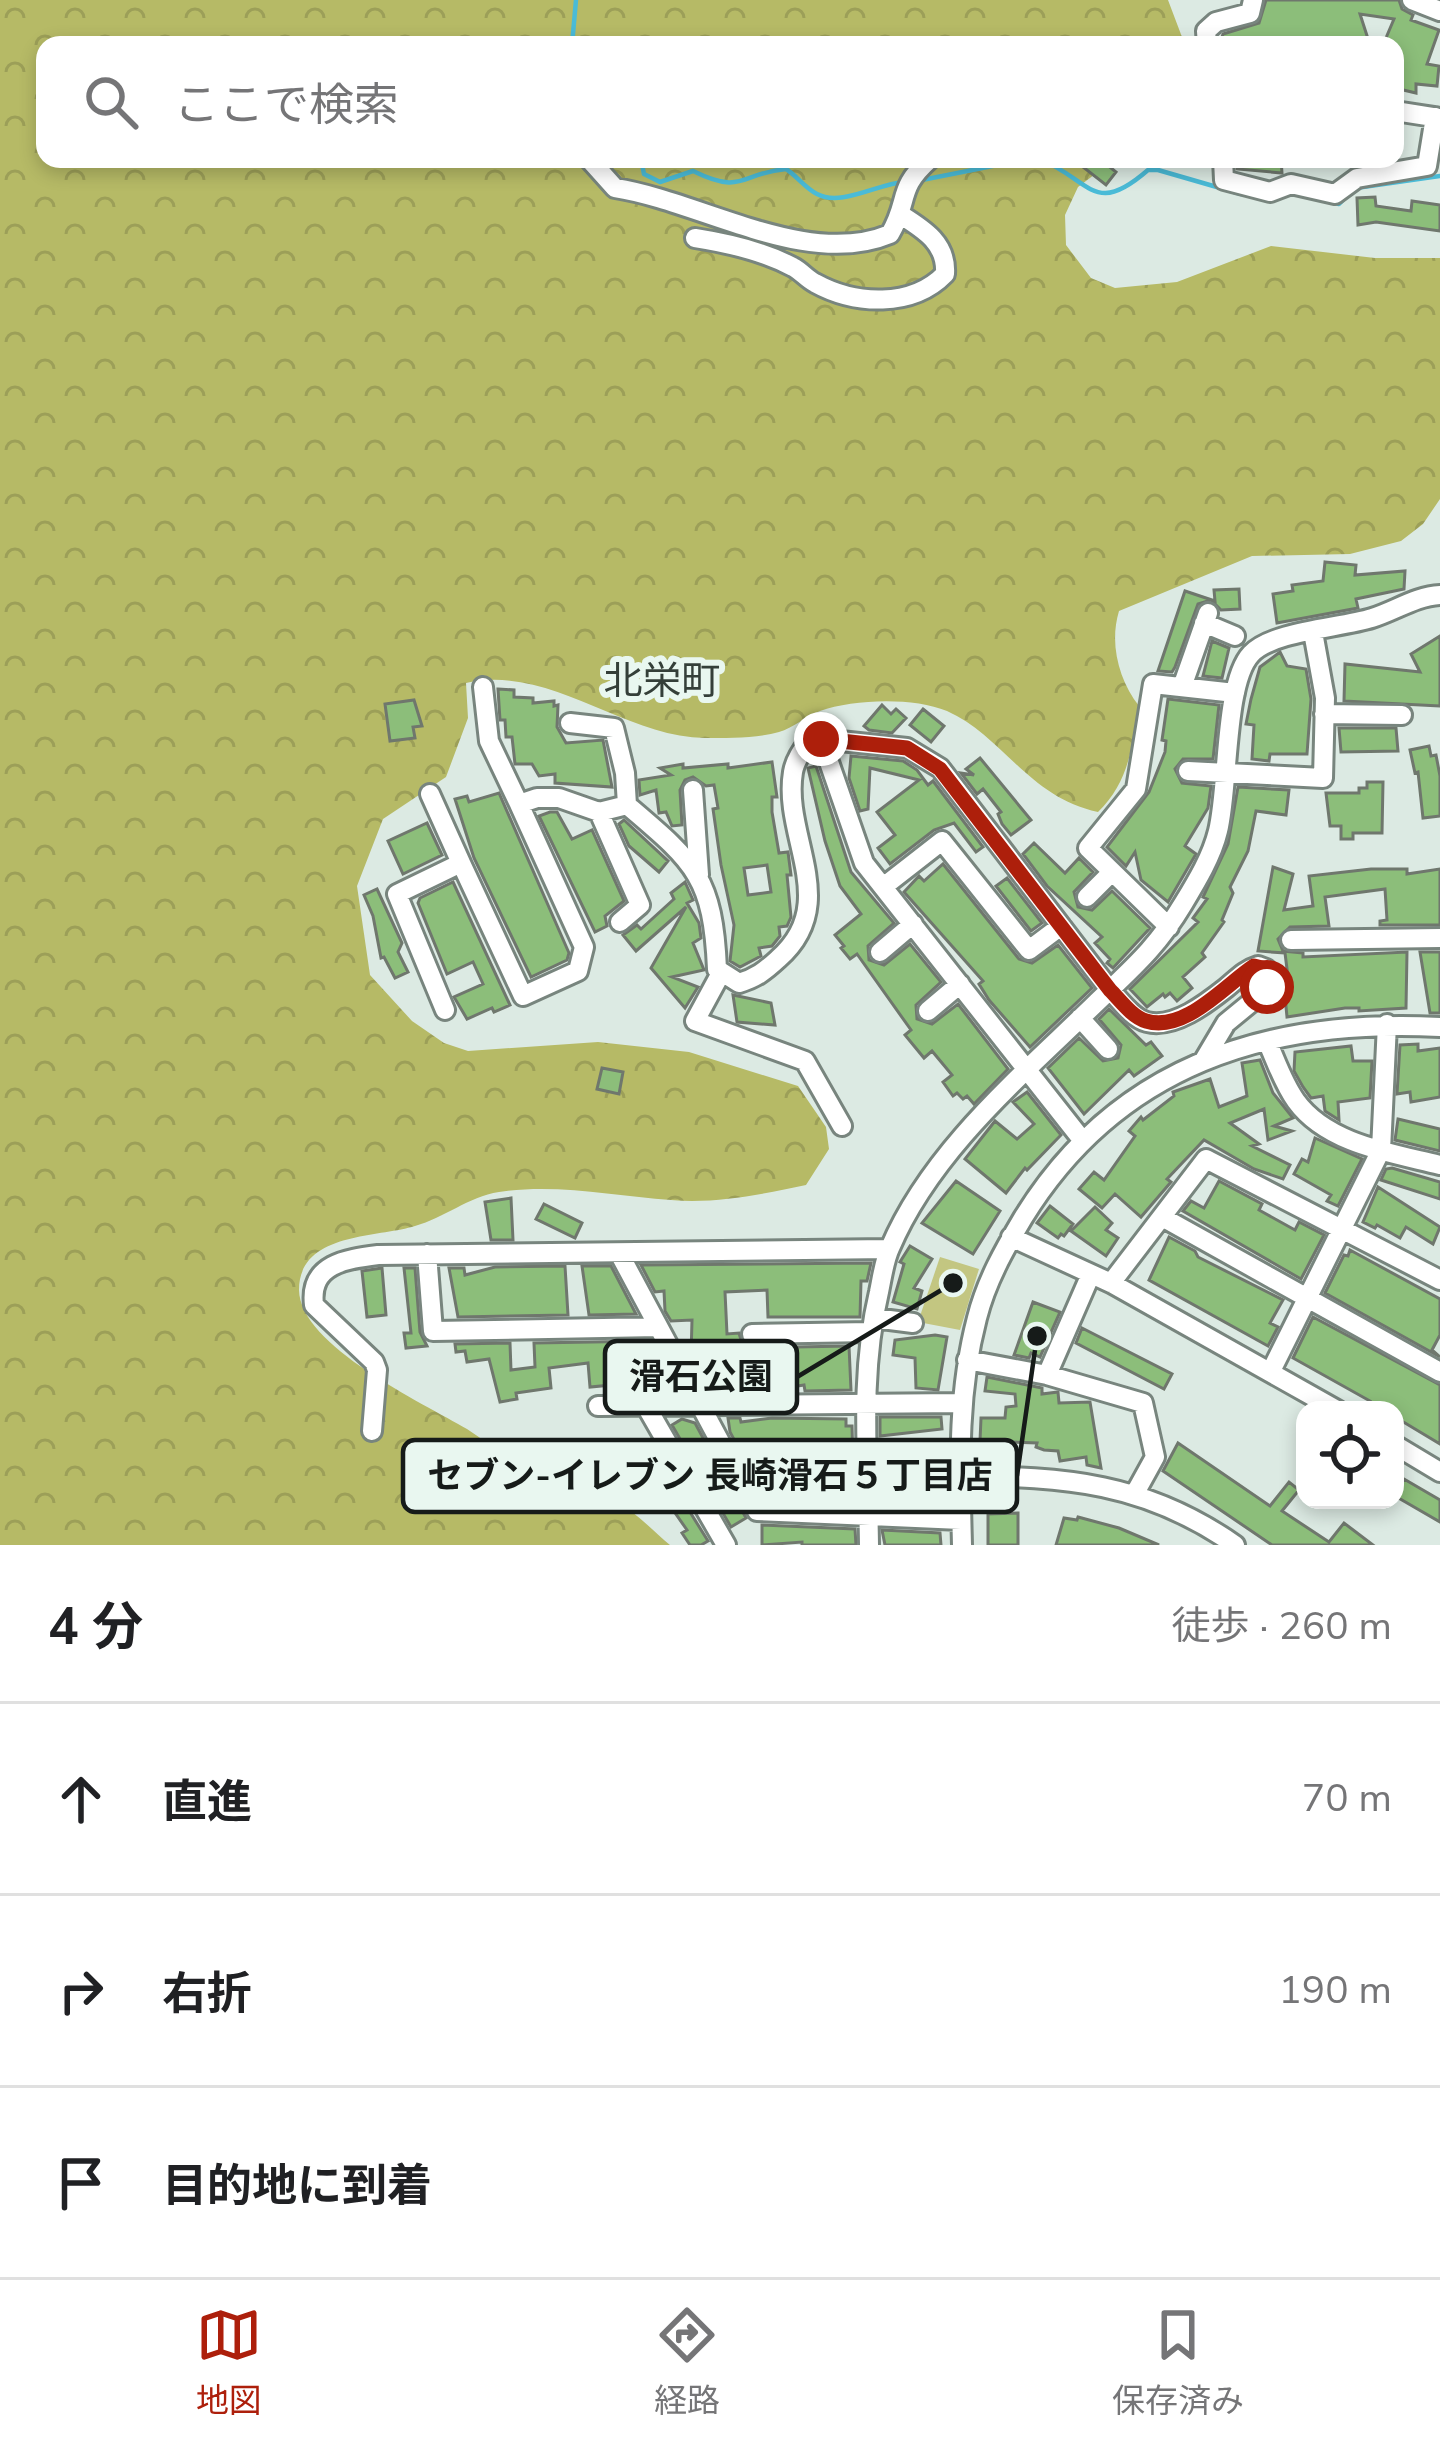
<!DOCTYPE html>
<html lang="ja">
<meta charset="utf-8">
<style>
:root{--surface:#fff;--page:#f6f6f6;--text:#202124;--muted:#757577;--line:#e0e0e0;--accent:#ad1f0b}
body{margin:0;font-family:"Nunito Sans","Noto Sans JP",sans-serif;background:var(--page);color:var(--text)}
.controls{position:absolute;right:36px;bottom:36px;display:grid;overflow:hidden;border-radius:24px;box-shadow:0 6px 18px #0003}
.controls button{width:108px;height:108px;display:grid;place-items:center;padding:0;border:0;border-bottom:3px solid var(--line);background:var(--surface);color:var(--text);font:60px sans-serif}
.stop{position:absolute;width:36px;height:36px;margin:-27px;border:9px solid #ad1f0b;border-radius:50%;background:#fff}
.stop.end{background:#ad1f0b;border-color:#fff;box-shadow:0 3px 12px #0008}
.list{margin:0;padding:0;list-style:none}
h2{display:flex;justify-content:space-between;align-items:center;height:156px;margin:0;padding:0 48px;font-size:51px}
h2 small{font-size:39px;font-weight:400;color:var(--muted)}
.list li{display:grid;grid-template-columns:78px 1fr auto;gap:36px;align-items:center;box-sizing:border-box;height:192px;padding:0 48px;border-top:3px solid var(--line)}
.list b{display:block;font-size:45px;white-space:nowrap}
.list em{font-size:39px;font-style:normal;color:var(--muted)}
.icon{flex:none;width:66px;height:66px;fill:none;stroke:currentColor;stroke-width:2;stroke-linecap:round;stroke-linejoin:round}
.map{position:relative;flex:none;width:1440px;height:1545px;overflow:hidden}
.search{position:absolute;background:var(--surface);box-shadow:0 6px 18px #0003;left:36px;right:36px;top:36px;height:132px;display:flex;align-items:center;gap:30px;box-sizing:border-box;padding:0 42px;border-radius:24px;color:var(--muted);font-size:45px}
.sheet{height:732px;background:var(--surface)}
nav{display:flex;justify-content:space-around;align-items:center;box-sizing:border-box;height:168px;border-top:3px solid var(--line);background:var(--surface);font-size:33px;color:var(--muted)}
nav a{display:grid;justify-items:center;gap:6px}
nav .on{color:var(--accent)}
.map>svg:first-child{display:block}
.green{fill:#c3c681}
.forest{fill:url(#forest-crowns)}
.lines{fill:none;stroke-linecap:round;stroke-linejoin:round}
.stream{stroke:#4abbd7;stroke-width:4.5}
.building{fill:#8cbe7a;stroke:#6f776d;stroke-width:3;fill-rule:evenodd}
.minor-casing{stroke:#78857e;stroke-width:24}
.minor{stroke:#fff;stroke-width:18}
.route{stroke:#ad1f0b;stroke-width:15}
.labels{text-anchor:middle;stroke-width:12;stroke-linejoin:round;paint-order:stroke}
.quarter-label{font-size:39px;fill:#343f39;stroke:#e9f7f0}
.leader{fill:none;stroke:#161b19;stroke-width:4.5}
.callout-dot{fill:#161b19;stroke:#e9f7f0;stroke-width:4.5}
.callout{fill:#e9f7f0;stroke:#161b19;stroke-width:4.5}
.callout-label{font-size:36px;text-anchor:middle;font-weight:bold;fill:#161b19}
</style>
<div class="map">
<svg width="1440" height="1545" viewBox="0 0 1440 1545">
<defs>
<pattern id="forest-crowns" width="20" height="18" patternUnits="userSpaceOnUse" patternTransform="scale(3)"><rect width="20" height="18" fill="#b6ba66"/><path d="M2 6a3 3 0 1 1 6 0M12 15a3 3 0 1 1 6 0" fill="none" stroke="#9c9f58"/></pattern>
</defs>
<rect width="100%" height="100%" fill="#dceae3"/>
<!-- green -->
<path class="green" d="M940,1257L979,1269L960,1330L918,1322Z"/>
<!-- forest -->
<path class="forest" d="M0,0H1168L1185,45H45V159H1115L1078,187L1065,215L1066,245L1091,278L1115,288L1177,282L1271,246L1375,258H1440V499L1423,524L1401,541L1350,554L1252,556L1119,611C1109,644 1119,680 1139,706C1132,747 1129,782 1098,812C1029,798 1003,736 947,711C913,697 854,699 820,711C806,716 793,728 779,732C758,738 727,738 705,738C623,737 550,664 466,683L468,718L446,777L383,819L357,886L370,975L412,1021L444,1043L468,1051L598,1042L689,1052L798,1086L826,1127L829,1149L806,1185C763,1194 716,1204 671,1200C615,1196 556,1183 499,1192C468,1197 444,1218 415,1226C377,1238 299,1232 299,1290C300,1346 423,1403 467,1429C488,1442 506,1460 527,1470C554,1483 586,1487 613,1500C634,1510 653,1531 670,1545H0Z"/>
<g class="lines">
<!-- stream -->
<path class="stream" d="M572,45L576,0
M641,159L644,174L660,182L693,171C744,196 740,173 786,169C797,176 805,188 817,194C841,207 877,184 904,182
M1040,159C1092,181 1094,217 1148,170H1158L1241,194
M922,180L1028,159
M1356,188L1440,176
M1304,196L1339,204L1348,195"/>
</g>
<!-- building -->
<path class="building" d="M1266,0H1399L1402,9L1413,15L1411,20L1439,30L1427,64L1439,66L1437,86L1416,84V93L1395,88V45H1383L1394,19L1360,14L1370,45H1258V40L1220,44L1223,34L1259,23Z
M1089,159H1100L1116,172L1106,185L1083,167Z
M1237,159H1281L1282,173L1237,169Z
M1375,197L1376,206L1411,211L1412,201L1440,205V231L1376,222L1358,225L1357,198Z
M1325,562L1356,565L1355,575L1405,571L1404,589L1356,599L1358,608L1277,623L1273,594L1293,591L1292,585L1323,581Z
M1239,589L1240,609L1221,610L1211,600L1198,604L1175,667L1172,672L1158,671L1185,591L1215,601L1214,590Z
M1440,636V706L1344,701L1345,664L1420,672L1411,654Z
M1212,641L1229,648L1222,678L1203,676Z
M1280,652L1287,666L1306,669L1311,699L1307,754H1270L1269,761L1252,759L1254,725L1246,724L1251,699L1260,667Z
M498,689L514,690V697L533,698V703L554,701V706L558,705L557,727L566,743L603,740L612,787L555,783V774L539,776L532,764H515L512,737H506L505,720H500Z
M1168,699L1219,705L1213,759H1183L1175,769L1182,783L1211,786L1208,808L1185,846L1196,854L1168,902L1141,880L1135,852L1126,866L1107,847L1149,792L1165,752L1166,741L1162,740Z
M414,700L422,726L413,727L415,738L390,741L385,704Z
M882,705L891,714L896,709L906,718L892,733L869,730L864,726Z
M923,709L944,726L931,742L910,725Z
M1339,728H1396L1398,751L1341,752Z
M1429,746L1431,756L1436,755L1440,776V816L1423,818L1418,772L1415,773L1410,750Z
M851,756L903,761L917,770L928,785L933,781L983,847L976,852L954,823L934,830L890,864L878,848L895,835L877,812L919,780L870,768L868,809L860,811L849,778Z
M980,758L1031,820L1011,835L1002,824L998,814L1001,812L983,789L977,794L961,773L974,775L966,769Z
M772,762L777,797H772V812L779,853L788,852L791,875H787L791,917L787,926L779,927L780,936L772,946L759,948L761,956L740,967L730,961L734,925L721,865L713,809L718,808L714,785L706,786L693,777L685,780L680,790L682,825L672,826L666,812L659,813L656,790L640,795L639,780L671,775L660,768L683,764V768L728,764V768ZM767,865L771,892L748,895L744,868Z
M816,766L851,872L894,923L868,946L869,960L884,965L910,944L941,982L916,1005L917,1019L932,1024L958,1004L1008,1069L974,1104L967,1096L963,1099L957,1093L953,1096L943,1082L952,1075L932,1051L924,1058L905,1035L911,1030L857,954L850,959L841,948L844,946L835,935L861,914L840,886L825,841L808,768Z
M1367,782H1383L1382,833H1353V839H1341V826H1330L1326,793H1359V788H1367Z
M1238,787L1289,790L1286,815L1256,811L1248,851L1230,887L1233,893L1222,920L1224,922L1202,953L1205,957L1183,977L1192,988L1177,1001L1170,993L1165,997L1163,994L1147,1007L1130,989L1198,922L1193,918L1207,899L1203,897L1228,844Z
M499,793L569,953L567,960L531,977L474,858L455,799L467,796L469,802Z
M550,812H557L572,839L592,830L624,901L605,916L607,926L595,932L539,816Z
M624,820L668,861L659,872L629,846L619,824Z
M427,823L442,855L403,874L388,841Z
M1034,843L1065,873L1079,858L1093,872L1074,892L1078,907L1092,910L1112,891L1150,928L1113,968L1107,963L1110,959L1095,943L1102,937L1047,886L1023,854Z
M943,864L1019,959L1032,963L1058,945L1092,988L1030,1047L989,1000L979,984L983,981L904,892L919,876L924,881Z
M1273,867L1293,874L1284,910L1313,906L1309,876L1371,869H1407V874L1440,869V925H1380V921L1387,920L1385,889L1325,897L1329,926L1290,927L1278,939L1283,951L1303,953V957L1407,952L1406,1008L1359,1011V1008H1345L1287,1017L1284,986L1289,985L1285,953L1258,951Z
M1007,878L1042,923L1031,931L996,886Z
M453,882L510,1005L494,1012L492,1008L467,1019L454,997L483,984L473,962L447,974L418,903L420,898Z
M685,882L693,900L687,903L699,923L701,938L693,943L704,970L672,977L698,987L685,1008L651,968L686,907L636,951L623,935L637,925L641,929L674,899L671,893Z
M377,889L402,943L398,952L408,972L395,978L384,957L381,958L373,916L364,895Z
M1420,952H1440V1013H1430Z
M733,995L771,1003L775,1025L737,1022Z
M1109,1009L1146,1045L1151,1042L1162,1056L1134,1076L1129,1070L1084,1114L1048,1068L1079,1038L1103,1061L1118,1058L1121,1045L1099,1019Z
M1418,1044V1051L1440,1048V1097L1411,1102L1410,1092L1397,1094L1400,1045Z
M1351,1046L1353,1061H1372L1370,1098L1338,1102L1339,1120L1325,1111L1323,1096L1311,1098L1303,1087L1294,1071L1295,1052Z
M1260,1060L1273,1093L1293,1118L1274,1126L1292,1131L1268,1140L1264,1109L1230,1123L1259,1144L1252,1146L1290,1165L1283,1179L1254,1169L1204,1140L1167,1179L1171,1182L1141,1217L1115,1194L1102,1208L1079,1189L1094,1172L1104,1180L1135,1136L1129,1131L1141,1117L1143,1120L1174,1096L1173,1092L1210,1079L1219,1107L1247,1096L1242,1063Z
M602,1068L623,1072L619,1094L597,1089Z
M1027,1092L1061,1135L1027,1170L1025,1168L1006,1193L965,1159L995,1121L1017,1139L1034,1124L1013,1102Z
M1398,1119L1440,1129V1151L1395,1140Z
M1315,1138L1362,1159L1338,1206L1327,1201L1331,1195L1294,1174L1302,1159L1308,1162Z
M1392,1168L1440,1182V1199L1381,1180L1386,1169Z
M956,1181L1000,1211L973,1254L922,1223Z
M1219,1181L1262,1204L1259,1210L1295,1230L1299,1222L1324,1235L1301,1279L1183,1211L1191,1201L1204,1208Z
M1378,1187L1440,1227L1433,1244L1406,1227L1400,1238L1377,1225L1375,1228L1363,1222Z
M511,1198L513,1240H491L485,1202Z
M544,1204L582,1223L575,1238L536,1219Z
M1050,1206L1073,1224L1064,1236L1061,1234L1058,1238L1037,1223Z
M1095,1207L1112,1223L1106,1230L1118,1238L1106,1256L1071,1231Z
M1169,1237L1195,1251L1198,1257L1283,1300L1270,1323L1278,1327L1268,1346L1149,1280Z
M910,1246L932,1259L914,1288L922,1291L917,1309L893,1302L904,1264L900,1262Z
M1350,1250L1440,1299V1335L1432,1350L1440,1357L1325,1293L1344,1255L1348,1256Z
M871,1263L867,1281H861L860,1317H768L767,1290L725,1292L727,1334L739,1333L749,1367L797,1360L795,1347L849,1346L851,1390L805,1391L804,1385L772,1390L771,1383L710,1390V1385H706V1356H691L692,1320L671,1321L665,1311L664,1291L655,1292L641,1265Z
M582,1266H611L636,1314L589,1315Z
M495,1267L565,1266L568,1315L458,1317L449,1268H464L465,1275Z
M382,1268L386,1315L367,1317L362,1271Z
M404,1268H415L420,1332L427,1346L406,1348L404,1333H411Z
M1033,1302L1060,1312L1040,1357L1031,1353L1029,1358L1014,1355Z
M1313,1317L1440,1385V1444L1395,1417V1410H1365L1370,1401L1293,1358Z
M1082,1328L1172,1374L1164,1389L1076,1343Z
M935,1335L947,1337L938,1390L916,1388L915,1358L893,1355L895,1340Z
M651,1341L656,1351L658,1374L668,1373L677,1392H633V1383L590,1387L588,1363L549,1368L551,1388L516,1393L517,1399L500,1402L489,1359L467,1362L465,1351L456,1352L455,1344L510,1343L511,1370L535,1367L534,1343Z
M987,1377L1042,1388V1394L1058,1392L1059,1403L1090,1402L1101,1468L1087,1465L1086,1457L1060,1461L1058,1451L1044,1450L1036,1447L1037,1443L980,1441L981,1418H1005L1006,1407L1016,1406L1015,1394L985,1391Z
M880,1417H941L942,1429L880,1436Z
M728,1418H740L741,1422L772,1418L846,1419V1426H852L854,1499H826L840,1492H762V1462L747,1464L730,1432Z
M682,1419L695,1423L746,1518L731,1527L672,1425Z
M647,1443L708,1541L701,1545H690L682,1533L687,1530L632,1451Z
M1178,1443L1270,1506L1289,1482L1299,1490L1282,1511L1329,1542L1344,1523L1373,1545H1272L1163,1471Z
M1404,1479L1440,1500V1522L1395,1496Z
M1018,1513V1545H988V1514Z
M1078,1517L1119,1528L1159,1545H1056L1064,1518L1077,1520Z
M762,1525L855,1529L856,1545H802V1542L762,1545Z
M882,1530L940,1533L941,1545H885Z"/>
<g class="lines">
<defs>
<path id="minor" d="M1412,0L1440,11
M1207,45L1206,31L1216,22L1250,13L1253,0
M1395,111L1440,118
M589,159L615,188C700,201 807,269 890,234C910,200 896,189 930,159
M1223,159L1224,180L1270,192L1291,184L1335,194L1357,178L1427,166L1435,117
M695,238C727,243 763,251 793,267C801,271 807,279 815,283C855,305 912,308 945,274C947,244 925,230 901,215
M1204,623L1235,636
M483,687L489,741L519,804
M1182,687L1208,613
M1324,714L1402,715
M570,723L614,728L625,773L627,805
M821,739L864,863L1083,1141
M1188,771L1323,778L1325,698L1313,632
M693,790L699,875
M430,794L461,863
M599,812L640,905L620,922
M883,887L942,841L1029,950L1061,926
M1087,897L1112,872
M1169,927L1088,848L1136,789L1153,684L1235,693
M1291,940L1440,938
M880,952L913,924
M721,973L695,1021L805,1061L842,1126
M445,1010L397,894L461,863L523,996L578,971L584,947L519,804L537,798H559L599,812L627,805C694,862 713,876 717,969L739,983C756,978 765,971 778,959C842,903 782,837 793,772C795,760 803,749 810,739H821L907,748L940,768L1110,990C1120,1000 1132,1018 1147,1022C1174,1029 1207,1003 1226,988C1237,979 1245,970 1258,966L1266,969L1269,979L1265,991L1226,1023L1204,1060
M928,1011L960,984
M1080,1018L1108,1049
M1267,1041C1276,1061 1283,1083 1296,1101C1327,1144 1392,1153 1440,1165
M1162,1217L1440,1372
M1011,1237L1111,1283L1337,1410
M619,1253L757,1511L961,1520
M427,1254L433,1331L658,1327
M1111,1283L1206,1159L1440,1280
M874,1318L913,1323
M752,1334L871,1332
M967,1360L1047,1375L1143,1403L1155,1457L1134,1495
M1271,1371L1381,1150L1387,1024
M1047,1375L1091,1274
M598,1406L961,1403
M646,1406L726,1545
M372,1431L377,1370L374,1362L314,1305C309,1264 346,1259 378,1255L889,1249
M1395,1445L1440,1472
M960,1476C1065,1477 1145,1482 1235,1545
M869,1545C868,1459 859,1376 879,1292C882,1278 884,1261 890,1248C931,1151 1020,1077 1094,1005C1130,970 1156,949 1183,904C1197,881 1212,856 1218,831C1229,787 1224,683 1251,654C1272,631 1340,628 1372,618C1395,611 1416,596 1440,595
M962,1545C960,1467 957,1394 977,1318C986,1282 1004,1250 1023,1218C1117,1065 1268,1018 1440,1027"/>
</defs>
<!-- minor casing -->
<use href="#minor" class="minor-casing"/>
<!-- minor -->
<use href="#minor" class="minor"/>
</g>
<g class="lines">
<!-- route -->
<path class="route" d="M821,739L907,748L940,769L1110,990C1120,1000 1132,1017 1146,1021C1185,1033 1225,985 1254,966L1266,969L1267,987"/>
</g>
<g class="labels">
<!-- quarter labels -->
<g class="quarter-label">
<text x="662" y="694">北栄町</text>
</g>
</g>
<!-- callouts -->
<path class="leader" d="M953 1283L797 1377M1037 1336L1017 1476"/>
<g class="callout-dot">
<circle cx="953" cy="1283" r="12"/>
<circle cx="1037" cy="1336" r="12"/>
</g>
<g class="callout">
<rect x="605" y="1341" width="192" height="72" rx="12"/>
<rect x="403" y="1440" width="614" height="72" rx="12"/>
</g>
<g class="callout-label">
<text x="701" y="1389">滑石公園</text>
<text x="710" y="1488">セブン-イレブン 長崎滑石５丁目店</text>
</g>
</svg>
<div class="controls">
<button><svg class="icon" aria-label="locate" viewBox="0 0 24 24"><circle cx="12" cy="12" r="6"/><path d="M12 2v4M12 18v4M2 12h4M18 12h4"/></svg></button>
</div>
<div class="stop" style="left:1267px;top:987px"></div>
<div class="stop end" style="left:821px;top:739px"></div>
<div class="search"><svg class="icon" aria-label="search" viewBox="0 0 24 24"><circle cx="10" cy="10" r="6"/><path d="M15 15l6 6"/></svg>ここで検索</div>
</div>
<section class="sheet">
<h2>4 分<small>徒歩 · 260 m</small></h2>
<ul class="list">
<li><svg class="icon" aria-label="ahead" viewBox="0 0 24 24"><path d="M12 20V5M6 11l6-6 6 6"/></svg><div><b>直進</b></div><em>70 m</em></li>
<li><svg class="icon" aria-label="right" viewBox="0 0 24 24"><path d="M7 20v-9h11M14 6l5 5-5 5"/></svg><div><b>右折</b></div><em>190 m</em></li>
<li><svg class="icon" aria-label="arrive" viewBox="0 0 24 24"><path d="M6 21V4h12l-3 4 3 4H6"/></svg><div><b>目的地に到着</b></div></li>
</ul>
</section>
<nav>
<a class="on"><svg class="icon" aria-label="map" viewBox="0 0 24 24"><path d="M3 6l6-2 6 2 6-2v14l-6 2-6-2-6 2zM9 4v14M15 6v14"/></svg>地図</a>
<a><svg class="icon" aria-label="directions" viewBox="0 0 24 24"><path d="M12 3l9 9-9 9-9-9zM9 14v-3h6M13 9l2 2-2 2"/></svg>経路</a>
<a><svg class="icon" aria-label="saved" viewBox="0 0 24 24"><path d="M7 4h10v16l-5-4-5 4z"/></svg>保存済み</a>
</nav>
